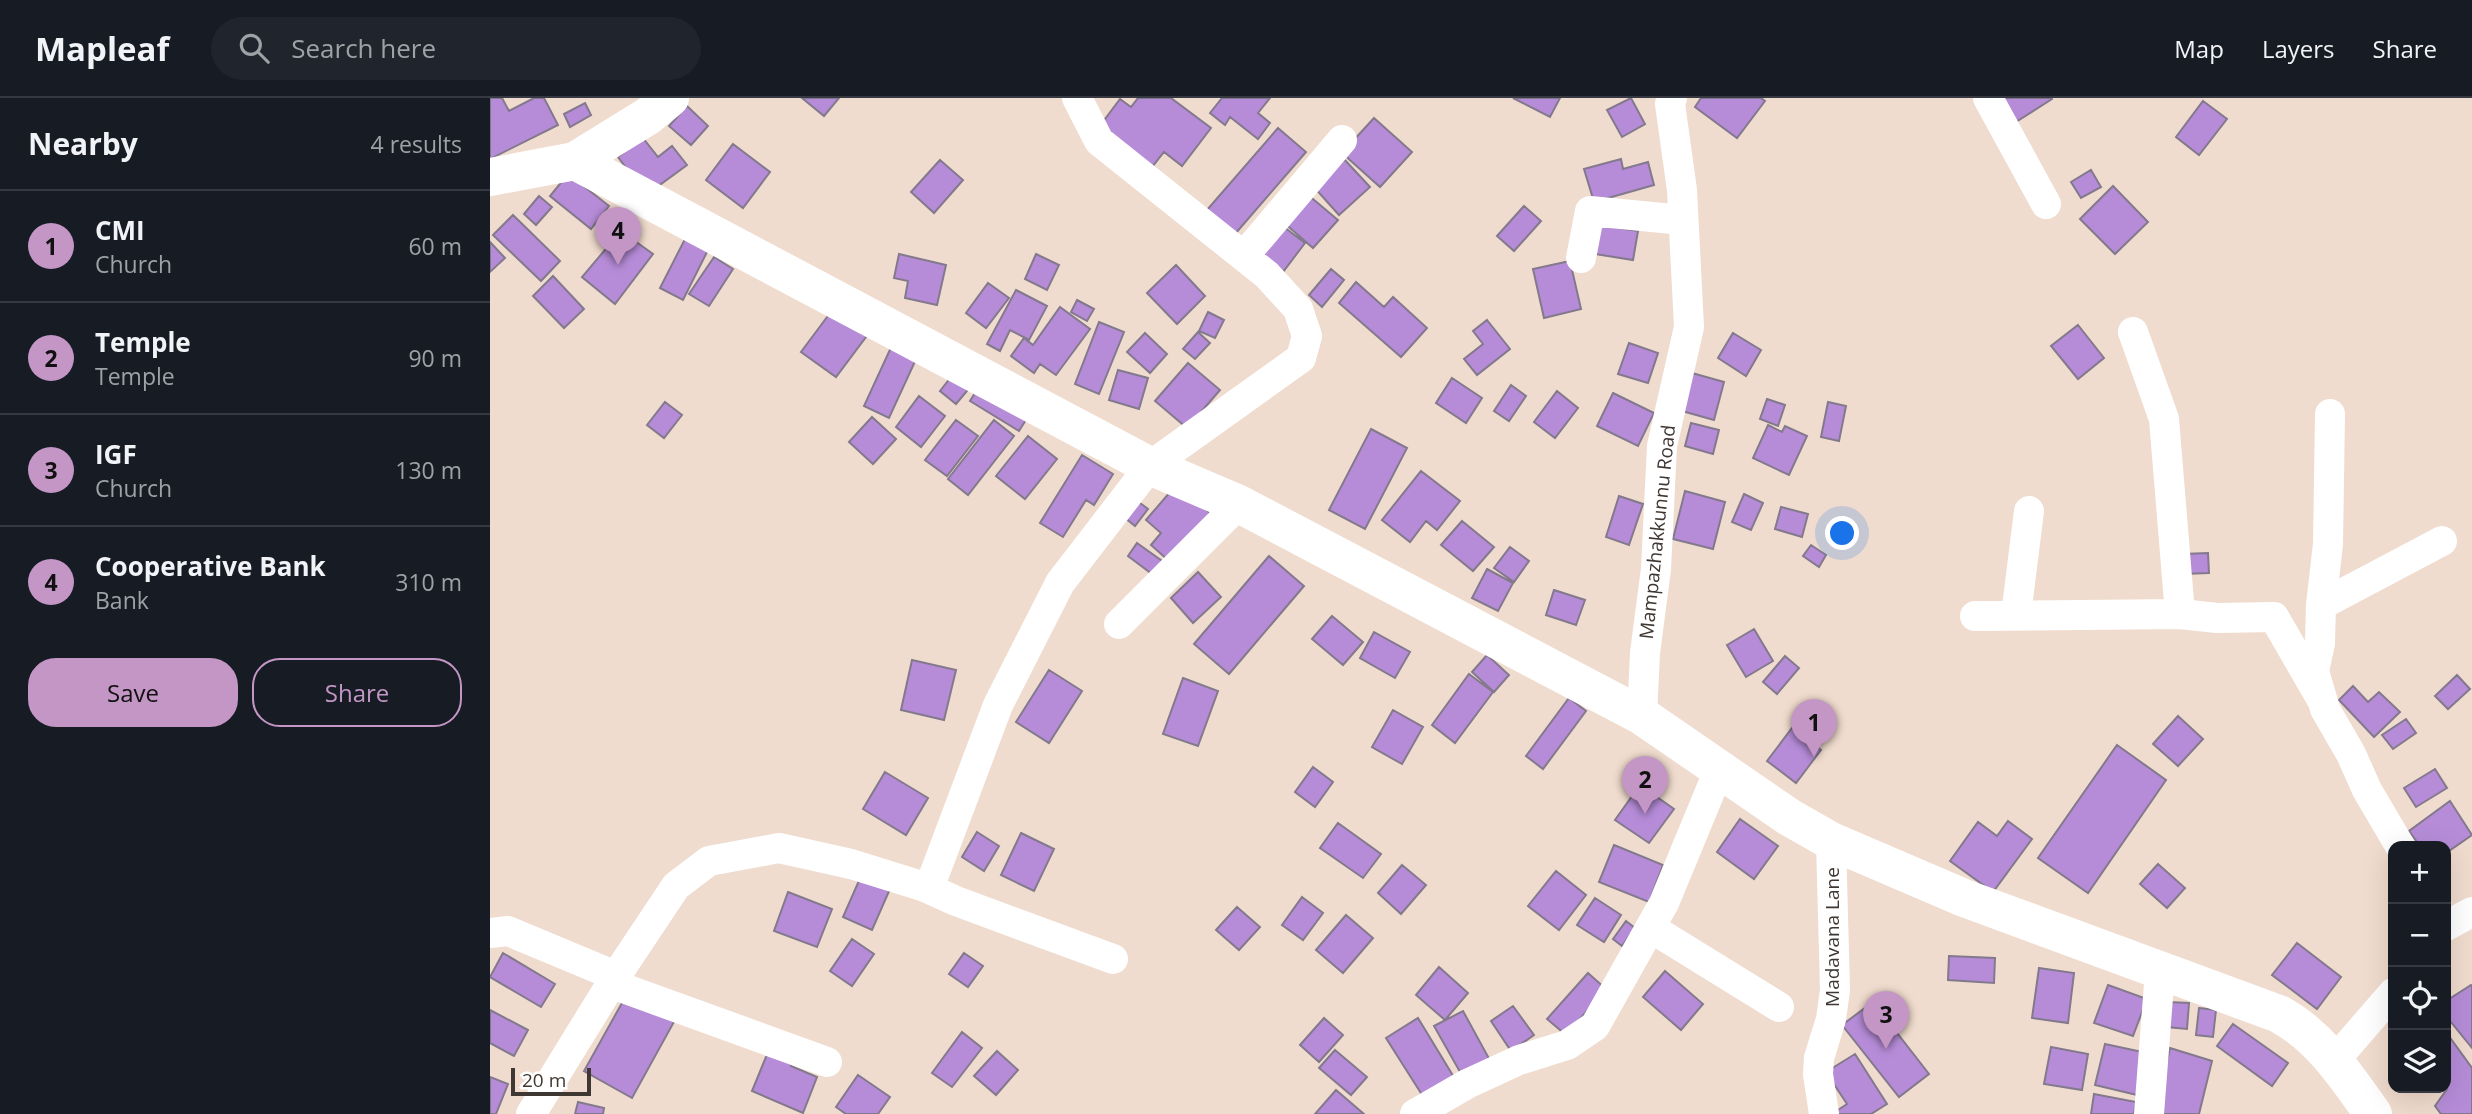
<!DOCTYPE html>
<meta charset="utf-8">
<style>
:root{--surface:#171b24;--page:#20242c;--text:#f1f3f6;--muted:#9ea1a6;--line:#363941;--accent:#c496c5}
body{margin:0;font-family:"Open Sans",sans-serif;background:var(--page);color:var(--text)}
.controls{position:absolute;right:21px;bottom:21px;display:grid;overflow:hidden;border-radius:14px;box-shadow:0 7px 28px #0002}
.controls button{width:63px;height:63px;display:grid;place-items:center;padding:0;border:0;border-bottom:2px solid var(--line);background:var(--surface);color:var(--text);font:35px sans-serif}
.scale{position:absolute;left:21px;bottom:18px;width:80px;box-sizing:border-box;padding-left:7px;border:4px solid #3f3732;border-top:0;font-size:19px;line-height:24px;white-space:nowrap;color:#3f3732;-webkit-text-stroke:5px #fff;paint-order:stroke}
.you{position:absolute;left:1353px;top:436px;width:24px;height:24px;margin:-18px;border:5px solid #fff;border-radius:50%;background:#1a73e8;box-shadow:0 0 0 10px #1a73e833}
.badge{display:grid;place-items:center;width:46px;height:46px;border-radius:50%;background:var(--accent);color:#111;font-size:23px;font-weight:700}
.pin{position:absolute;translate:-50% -58px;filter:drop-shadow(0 2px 4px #0008)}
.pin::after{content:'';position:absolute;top:37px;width:24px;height:21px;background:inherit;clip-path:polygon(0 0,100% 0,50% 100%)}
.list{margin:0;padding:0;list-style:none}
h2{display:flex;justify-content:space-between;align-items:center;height:91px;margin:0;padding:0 28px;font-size:30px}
h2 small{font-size:23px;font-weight:400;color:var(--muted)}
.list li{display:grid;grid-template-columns:46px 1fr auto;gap:21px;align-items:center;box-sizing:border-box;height:112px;padding:0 28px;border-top:2px solid var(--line)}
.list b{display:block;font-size:26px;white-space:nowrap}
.list p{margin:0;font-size:23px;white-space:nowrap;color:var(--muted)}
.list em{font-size:23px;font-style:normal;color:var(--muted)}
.actions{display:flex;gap:14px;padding:21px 28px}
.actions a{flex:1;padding:16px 0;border:2px solid var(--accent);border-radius:28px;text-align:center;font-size:24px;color:var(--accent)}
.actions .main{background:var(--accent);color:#111}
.icon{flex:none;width:38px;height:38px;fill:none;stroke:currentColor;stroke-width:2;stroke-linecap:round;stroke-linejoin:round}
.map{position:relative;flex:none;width:1982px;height:1016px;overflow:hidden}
header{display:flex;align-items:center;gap:42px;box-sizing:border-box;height:98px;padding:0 35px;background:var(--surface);border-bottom:2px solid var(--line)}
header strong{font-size:33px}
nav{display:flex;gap:38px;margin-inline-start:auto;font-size:24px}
.search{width:490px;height:63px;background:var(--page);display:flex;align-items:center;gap:18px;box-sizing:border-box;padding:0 24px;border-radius:38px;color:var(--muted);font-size:26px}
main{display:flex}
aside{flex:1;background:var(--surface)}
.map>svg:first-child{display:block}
.building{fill:#b68cd8;stroke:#83798c;stroke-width:2}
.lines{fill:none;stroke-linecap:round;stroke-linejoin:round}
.street{stroke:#fff;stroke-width:30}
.secondary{stroke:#fff;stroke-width:38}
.labels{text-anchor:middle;stroke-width:5;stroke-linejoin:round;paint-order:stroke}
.street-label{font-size:19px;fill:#3f3732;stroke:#fff}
</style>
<header>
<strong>Mapleaf</strong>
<div class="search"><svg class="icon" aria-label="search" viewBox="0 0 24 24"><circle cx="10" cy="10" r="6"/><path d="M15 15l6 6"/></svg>Search here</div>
<nav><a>Map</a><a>Layers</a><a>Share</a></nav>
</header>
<main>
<aside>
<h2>Nearby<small>4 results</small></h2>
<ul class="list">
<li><span class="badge">1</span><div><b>CMI</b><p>Church</p></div><em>60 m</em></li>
<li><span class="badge">2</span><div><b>Temple</b><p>Temple</p></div><em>90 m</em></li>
<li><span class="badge">3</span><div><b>IGF</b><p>Church</p></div><em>130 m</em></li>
<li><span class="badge">4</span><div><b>Cooperative Bank</b><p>Bank</p></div><em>310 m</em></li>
</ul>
<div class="actions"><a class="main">Save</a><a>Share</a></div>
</aside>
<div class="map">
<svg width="1982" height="1016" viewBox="0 0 1982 1016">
<rect width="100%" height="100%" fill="#f0dcce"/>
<!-- building -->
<path class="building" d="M0,0H12L19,13L44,0H54L68,27L0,61Z
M312,0H349L334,18Z
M648,0H681L721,30L692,68L674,54L662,69L609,29L630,1L641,9Z
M732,0H780L768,15L780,25L768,41L740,19L735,27L720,15Z
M1023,0H1070L1060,19Z
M1141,0L1155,26L1132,39L1117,12Z
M1211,0H1271L1275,3L1247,40L1205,9Z
M1510,0H1562V1L1526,24Z
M1713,3L1737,21L1709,57L1686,39Z
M95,5L101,17L80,29L74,16Z
M197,8L218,28L201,47L179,28Z
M884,20L922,54L890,89L852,55Z
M788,30L816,54L745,136L717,112Z
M153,40L168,59L182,48L197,67L156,97L128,59Z
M243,46L280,74L253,110L216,82Z
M853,60L880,89L849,117L823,88Z
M1131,61L1133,71L1158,64L1164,87L1104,104L1094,71Z
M450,62L473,82L444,115L421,94Z
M1601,72L1611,89L1591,100L1581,84Z
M78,76L119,108L101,131L60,98Z
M1623,88L1658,124L1625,156L1590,121Z
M817,96L848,122L823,150L793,124Z
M49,98L62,109L46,127L34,116Z
M1034,108L1051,123L1024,153L1007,138Z
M23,117L70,163L51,183L3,137Z
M1104,126L1148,133L1143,162L1099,155Z
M794,129L815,145L793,174L772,158Z
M131,133L163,156L125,206L92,179Z
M195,141L218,152L193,202L170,190Z
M0,144L15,160L0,174Z
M409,156L456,167L447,207L415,200L418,183L404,180Z
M546,156L569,167L557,192L535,181Z
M224,159L243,171L219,208L199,196Z
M1080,163L1091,211L1054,220L1043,171Z
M686,167L715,198L687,226L657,195Z
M841,171L854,182L832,209L819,197Z
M63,178L94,211L74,230L43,198Z
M866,184L894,209L903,199L937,230L911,259L849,205Z
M498,185L519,200L496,230L476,215Z
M526,192L557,208L539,242L520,232L510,253L497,246Z
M587,202L604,211L597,223L581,214Z
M570,209L600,231L566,277L550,266L544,275L521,258L534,240L543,247Z
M343,211L379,235L346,279L311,254Z
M718,214L734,222L725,240L709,233Z
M997,222L1020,251L987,277L974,261L993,246L983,233Z
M609,224L634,234L609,296L585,286Z
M1588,227L1614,260L1588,281L1561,248Z
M708,234L720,245L705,261L693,251Z
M655,235L677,256L660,275L637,254Z
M1243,235L1271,252L1256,278L1228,260Z
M403,245L428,257L399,320L374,308Z
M1139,245L1168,255L1158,285L1128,276Z
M698,265L730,292L697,330L665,303Z
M628,272L658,280L649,311L619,302Z
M465,274L482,287L466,306L450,293Z
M1202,275L1234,284L1224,322L1192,313Z
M962,280L992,300L976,325L946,305Z
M490,287L539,317L529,333L480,303Z
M1021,287L1036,298L1019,323L1004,313Z
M1067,293L1088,310L1065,340L1044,324Z
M1123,295L1164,315L1148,348L1107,328Z
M429,298L455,318L431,349L406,329Z
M1277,301L1295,307L1288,328L1270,321Z
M175,304L192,317L174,340L157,327Z
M1338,304L1356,308L1349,343L1331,339Z
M382,319L406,341L383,366L359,344Z
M466,322L488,338L457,378L435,362Z
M504,322L524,338L478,397L458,381Z
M1201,325L1229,332L1223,356L1195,348Z
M1278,327L1292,334L1295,328L1317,338L1299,377L1263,360Z
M881,331L917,350L875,431L839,412Z
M538,338L567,361L535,401L506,378Z
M592,357L623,376L604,407L596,402L573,439L550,425Z
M931,373L970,403L947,432L936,423L920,444L892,422Z
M687,386L720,415L679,463L661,447L671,435L656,422Z
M1195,393L1235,404L1223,451L1183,441Z
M1254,396L1273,405L1261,432L1242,424Z
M1129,398L1153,406L1139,447L1116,439Z
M646,402L658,411L645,428L634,419Z
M1291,409L1318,416L1312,439L1285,431Z
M972,423L1004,449L983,473L951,447Z
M647,445L675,465L666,479L638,458Z
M1321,447L1336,457L1329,469L1313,458Z
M1020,449L1039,463L1024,484L1004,470Z
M1718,455L1719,475L1693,476V456Z
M779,458L814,488L739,576L704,546Z
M997,471L1023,485L1008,513L982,500Z
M708,474L731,499L703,525L681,500Z
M1064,492L1095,502L1086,527L1056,517Z
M842,518L873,544L853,567L822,541Z
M1264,531L1283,563L1256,579L1237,547Z
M884,534L920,554L905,580L870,560Z
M997,557L1019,577L1004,594L982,574Z
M1295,558L1309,570L1287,596L1273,584Z
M422,562L466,572L454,622L411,612Z
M559,572L592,593L559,645L526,624Z
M979,576L1003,594L965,645L942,627Z
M1967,577L1980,591L1958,611L1945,598Z
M693,580L728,593L708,648L673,636Z
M1863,588L1878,604L1889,594L1910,614L1884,639L1849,602Z
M1079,600L1096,613L1053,671L1036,658Z
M903,612L933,629L912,666L882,649Z
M1688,618L1713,641L1688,668L1663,646Z
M1916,621L1926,635L1903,651L1892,637Z
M1302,630L1331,652L1306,685L1277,663Z
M1627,647L1676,682L1598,795L1548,760Z
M823,669L843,684L825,709L805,694Z
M1945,671L1957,690L1926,709L1914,690Z
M395,674L438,700L416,737L373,711Z
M1150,687L1184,711L1159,745L1125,722Z
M1960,703L1982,737L1956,755V748H1930L1919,733Z
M1250,721L1288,748L1264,781L1227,754Z
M1518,723L1542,741L1503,794L1460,763L1488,724L1507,738Z
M848,725L891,756L873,780L830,750Z
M487,734L509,748L494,773L472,759Z
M531,735L564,751L544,793L511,777Z
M1124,747L1173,767L1159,804L1109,784Z
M1668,766L1695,790L1677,810L1650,786Z
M912,767L936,787L911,816L888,795Z
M1066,773L1096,797L1069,832L1038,808Z
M371,778L400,791L382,832L353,819Z
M298,794L342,811L327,849L284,833Z
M812,799L833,815L813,842L792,827Z
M1105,800L1131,817L1114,844L1087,827Z
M747,809L770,829L749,852L726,832Z
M856,817L883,840L853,875L826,852Z
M1136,823L1145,830L1132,848L1123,841Z
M362,841L384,856L362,888L340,873Z
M1807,845L1851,879L1827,911L1782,877Z
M13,855L65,886L51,909L0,879Z
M474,855L493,868L478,889L459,876Z
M1459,858L1505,860L1504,885L1458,882Z
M949,869L978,895L955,922L926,897Z
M1549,870L1584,875L1578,925L1542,920Z
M1175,873L1213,906L1191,932L1153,899Z
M1098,875L1116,891L1076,937L1057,921Z
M1618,887L1657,901L1643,938L1604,925Z
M1981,887L1982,888V950L1956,918V903Z
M137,896L185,922L142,1000L94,973Z
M1383,904L1439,976L1409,999L1352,927Z
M1678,904L1699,905L1697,931L1676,929Z
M1023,908L1044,937L1021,953L1001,923Z
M1709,910L1726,912L1723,939L1706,937Z
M0,912L38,932L24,958L0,945Z
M973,913L1002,966L974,981L944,928Z
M834,920L853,937L829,964L810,947Z
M928,920L965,981L934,1000L896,940Z
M1743,926L1798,965L1782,988L1727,948Z
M472,934L492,950L462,989L442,975Z
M1956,934L1982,970V1016H1951L1945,1008L1957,991Z
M1615,946L1657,955L1647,997L1605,987Z
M1561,949L1598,956L1592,992L1554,986Z
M1680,950L1722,963L1709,1016H1665Z
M845,952L877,979L861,997L829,970Z
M507,953L528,972L506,997L484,978Z
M278,954L303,964L301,968L327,979L313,1015L262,993Z
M1365,956L1397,1006L1381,1016H1342L1357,1006L1336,974Z
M368,977L400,999L388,1016H356L346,1009Z
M0,979L18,986L6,1016H0Z
M846,992L874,1016H825Z
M1604,996L1646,1004L1644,1016H1601Z
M88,1004L114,1010L113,1016H85Z"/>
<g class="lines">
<!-- street -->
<path class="street" d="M1498,0L1556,106
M754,158L852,42
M1091,160L1100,113L1193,122
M1643,234L1674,321L1690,516L1727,520L1784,519L1832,602
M1840,316L1838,446L1831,507L1830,545L1824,573L1835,611L1861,656L1877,692L1910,748
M1831,507L1952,443
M1526,517L1539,413
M1485,518L1690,516
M629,526L749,406
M1152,618L1155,555L1166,471L1172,348L1199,229L1192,92L1180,6L1182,0
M435,789L466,803L623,861
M1956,828L1982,814
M1161,830L1289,909
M0,835L18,833L126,878
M122,886L337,964
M1845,962L1903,895
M41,1016L126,878L186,788L219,763L289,750L361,766L435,789L441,785L508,607L570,485L660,368L811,260L817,238L808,211L777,177L609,43L587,0
M925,1016L977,986L1029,962L1077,947L1105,928L1174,805L1229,672
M1334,1016L1328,976L1329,960L1341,921L1345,892L1341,743
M1659,1016L1670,873"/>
<!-- secondary -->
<path class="secondary" d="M85,63L660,368L749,406L1152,618L1299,719L1341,743L1474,800L1789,916C1831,939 1856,978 1883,1016
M0,79L85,63L158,18L180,0"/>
</g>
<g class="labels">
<!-- street labels -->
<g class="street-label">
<text transform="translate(1167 434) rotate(-84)" y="7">Mampazhakkunnu Road</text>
<text transform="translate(1342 839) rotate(-90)" y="7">Madavana Lane</text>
</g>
</g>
</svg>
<div class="controls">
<button>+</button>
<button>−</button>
<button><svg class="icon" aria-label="locate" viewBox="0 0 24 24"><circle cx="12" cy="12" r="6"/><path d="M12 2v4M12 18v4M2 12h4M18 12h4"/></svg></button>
<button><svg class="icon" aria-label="layers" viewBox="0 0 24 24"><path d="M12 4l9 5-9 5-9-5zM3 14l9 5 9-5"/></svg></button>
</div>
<div class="scale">20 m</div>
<div class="you"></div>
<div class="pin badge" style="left:1324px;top:659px">1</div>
<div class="pin badge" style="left:1155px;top:716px">2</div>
<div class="pin badge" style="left:1396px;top:951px">3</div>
<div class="pin badge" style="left:128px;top:167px">4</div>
</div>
</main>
